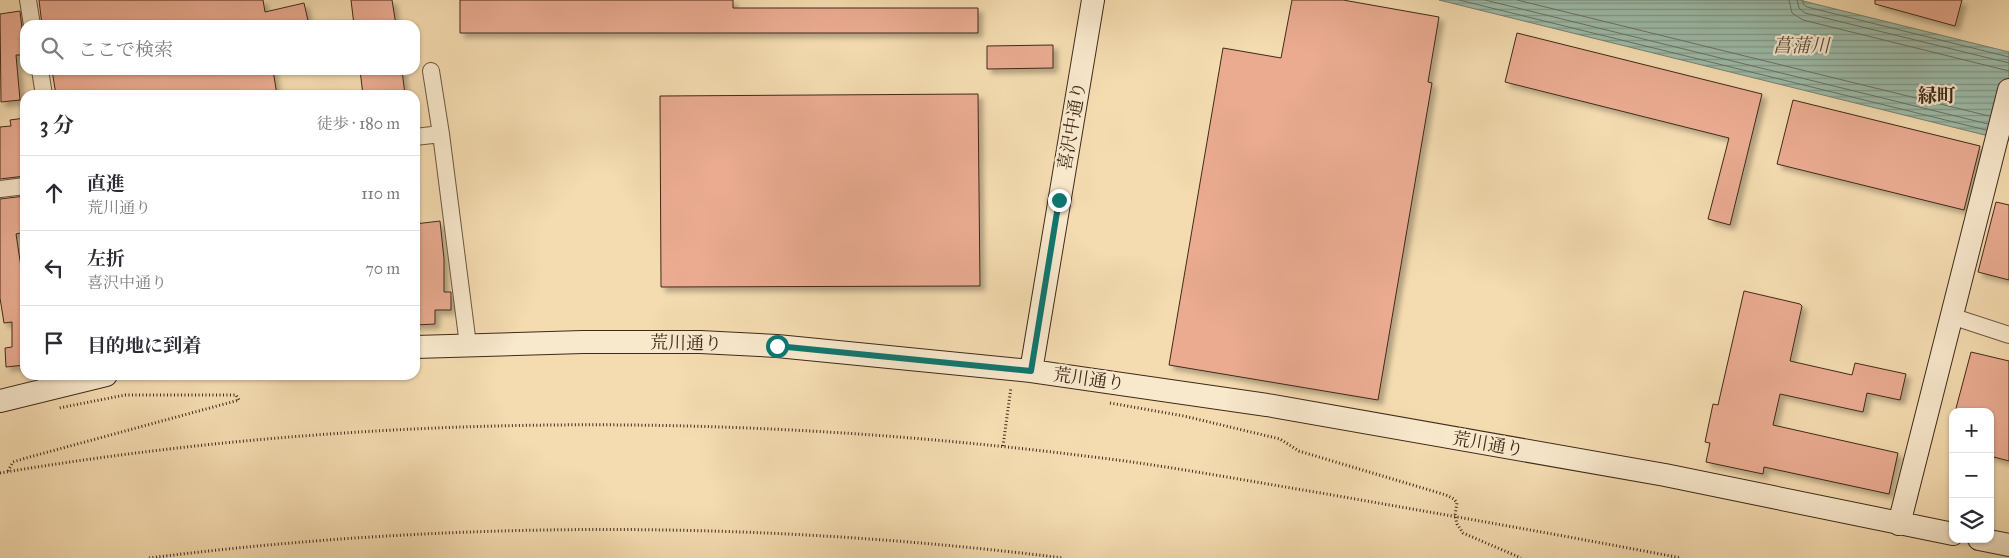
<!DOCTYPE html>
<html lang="ja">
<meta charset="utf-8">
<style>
:root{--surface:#fff;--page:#f2f2f3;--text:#2b2b33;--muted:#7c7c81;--line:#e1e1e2}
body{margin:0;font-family:"IM FELL Great Primer","Noto Serif JP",serif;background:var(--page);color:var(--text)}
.controls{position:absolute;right:15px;bottom:15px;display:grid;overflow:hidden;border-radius:10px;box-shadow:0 1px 4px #0004}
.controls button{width:45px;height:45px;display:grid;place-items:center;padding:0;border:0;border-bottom:1px solid var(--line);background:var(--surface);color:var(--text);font:25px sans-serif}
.stop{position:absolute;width:15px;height:15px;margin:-11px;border:4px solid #0f766e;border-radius:50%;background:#fff}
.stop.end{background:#0f766e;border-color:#fff;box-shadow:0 1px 5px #0008}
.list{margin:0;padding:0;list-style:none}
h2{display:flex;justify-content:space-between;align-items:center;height:65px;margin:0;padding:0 20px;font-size:21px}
h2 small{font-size:16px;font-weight:400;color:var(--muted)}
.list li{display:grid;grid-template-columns:32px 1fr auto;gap:15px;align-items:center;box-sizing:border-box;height:75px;padding:0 20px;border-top:1px solid var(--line)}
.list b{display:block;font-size:19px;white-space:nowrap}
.list p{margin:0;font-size:16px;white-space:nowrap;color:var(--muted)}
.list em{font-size:16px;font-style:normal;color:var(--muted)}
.icon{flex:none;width:28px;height:28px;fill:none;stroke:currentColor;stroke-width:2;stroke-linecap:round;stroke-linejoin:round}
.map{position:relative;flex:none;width:2009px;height:558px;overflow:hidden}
.search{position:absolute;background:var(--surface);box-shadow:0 1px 4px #0004;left:20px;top:20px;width:400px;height:55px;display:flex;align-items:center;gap:12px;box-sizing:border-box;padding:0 18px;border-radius:15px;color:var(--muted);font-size:19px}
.panel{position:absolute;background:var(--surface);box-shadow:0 1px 4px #0004;left:20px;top:90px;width:400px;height:290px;border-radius:15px}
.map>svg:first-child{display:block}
.water{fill:url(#water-rules);stroke:#778170}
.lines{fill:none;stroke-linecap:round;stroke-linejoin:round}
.shore{stroke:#6e7262;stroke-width:1}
.building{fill:#eaab91;stroke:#3f2a1a;filter:url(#shadow)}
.street-casing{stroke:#6c5640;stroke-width:18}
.secondary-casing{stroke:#3f2a1a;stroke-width:24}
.path{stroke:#3f2a1a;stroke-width:3;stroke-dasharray:1 2.5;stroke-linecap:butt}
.street{stroke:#f8e8cc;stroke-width:16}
.secondary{stroke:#f8e8cc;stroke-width:22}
.route{stroke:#0f766e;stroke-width:6}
.labels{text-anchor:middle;stroke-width:4.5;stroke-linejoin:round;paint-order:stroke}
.street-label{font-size:18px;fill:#3f2a1a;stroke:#f8e8cc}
.water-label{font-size:19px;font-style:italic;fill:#564e3e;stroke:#f8e8cc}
.neighbourhood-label{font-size:19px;font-weight:bold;fill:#3f2a1a;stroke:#f8e8cc}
</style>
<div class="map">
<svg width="2009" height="558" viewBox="0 0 2009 558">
<defs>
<pattern id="water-rules" width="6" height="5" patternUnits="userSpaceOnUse" patternTransform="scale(1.25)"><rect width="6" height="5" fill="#9cbba9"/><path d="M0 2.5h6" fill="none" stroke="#819889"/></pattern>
<filter id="shadow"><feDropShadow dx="4.5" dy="4.5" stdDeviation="2.5" flood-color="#0004"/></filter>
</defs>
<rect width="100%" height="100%" fill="#f4dbb0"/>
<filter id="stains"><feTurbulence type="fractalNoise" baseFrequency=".004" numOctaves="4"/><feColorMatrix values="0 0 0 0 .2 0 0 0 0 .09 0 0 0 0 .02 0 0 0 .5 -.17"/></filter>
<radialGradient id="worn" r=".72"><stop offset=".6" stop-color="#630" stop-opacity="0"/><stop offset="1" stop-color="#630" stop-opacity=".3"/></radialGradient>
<!-- water -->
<path class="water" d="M1439,0H1799L2009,52V141Z"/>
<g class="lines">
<!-- shore -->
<path class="shore" d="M1459,0L1986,130
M1485,0L1988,124
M1517,0L1989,116
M1789,0L1792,13L1803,20L2009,71
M1797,0L1799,8L1805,13L2009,63
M1803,0V4L1807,7L2009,57"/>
</g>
<!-- building -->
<path class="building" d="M39,0H263L265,12L304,3L309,25H42Z
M351,0H392L396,25H354Z
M460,0H733V8H978V33H460Z
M1292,0H1343L1439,17L1428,82L1432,83L1378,400L1169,365L1223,48L1281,58Z
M1875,0H1962L1955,26L1875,4Z
M20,11L25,55H16L20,100L1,102L0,14Z
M1517,33L1762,94L1730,225L1708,219L1729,138L1505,82Z
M1053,45V68L987,69V46Z
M52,70H273L277,95H56Z
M360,70H402L405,95H363Z
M978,94L980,286L661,287L660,96Z
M1793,100L1980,146L1964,210L1777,164Z
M25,118V176L0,179V127L11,126L10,120Z
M25,196V232L16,234L21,267H25V365L6,367L5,348L12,347V322L4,323L0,298V199Z
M1996,202L2009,205V280L1978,272Z
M440,221L444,259V292H451V310H435V324L415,325V312H419L418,283L415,284V224Z
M1744,291L1800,304L1802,306L1790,361L1852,375L1855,363L1906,374L1900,400L1867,393L1863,412L1780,394L1773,425L1898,453L1889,494L1764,467L1763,474L1706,462L1710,443L1705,442L1713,404L1718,405Z
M1971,352L2009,361V461L1990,456V412H1955Z"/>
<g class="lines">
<defs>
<path id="street" d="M28,0L32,25
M40,70L44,95
M431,71L441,134L468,345
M415,137L441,134
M0,189L25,186
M1951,316L2009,335"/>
<path id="secondary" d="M415,347L583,342H700L777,346L1031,371L1267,405L1665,475L1953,534
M1031,371L1093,0
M0,401L106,375
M1899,524L2009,90
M1979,539L2009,545"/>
</defs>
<!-- street casing -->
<use href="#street" class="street-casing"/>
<!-- secondary casing -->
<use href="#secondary" class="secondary-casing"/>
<!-- path -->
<path class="path" d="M1110,403L1184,416L1280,439L1299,451L1446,495L1454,499L1457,503L1455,515L1457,524L1463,533L1521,558
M1003,446L1011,387
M8,471L13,462L26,458L239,400L236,395H125L59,408
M0,473C357,413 726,411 1085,456C1164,465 1242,480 1321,493C1441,514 1561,535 1681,558
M149,558C452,520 759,520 1063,558"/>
<!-- street -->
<use href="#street" class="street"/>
<!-- secondary -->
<use href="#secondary" class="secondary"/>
</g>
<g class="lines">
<!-- route -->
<path class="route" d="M777,346L1031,371L1059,200"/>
</g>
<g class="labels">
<!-- street labels -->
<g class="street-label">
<text transform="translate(1072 126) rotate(-80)" y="6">喜沢中通り</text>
<text transform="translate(686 343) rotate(1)" y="6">荒川通り</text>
<text transform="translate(1089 379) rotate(8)" y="6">荒川通り</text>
<text transform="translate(1488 444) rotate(10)" y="6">荒川通り</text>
</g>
<!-- water labels -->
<g class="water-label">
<text x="1801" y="52">菖蒲川</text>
</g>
<!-- neighbourhood labels -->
<g class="neighbourhood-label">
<text x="1937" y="102">緑町</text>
</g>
</g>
<rect width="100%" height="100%" filter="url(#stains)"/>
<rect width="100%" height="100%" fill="url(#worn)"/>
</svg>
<div class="controls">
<button>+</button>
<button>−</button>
<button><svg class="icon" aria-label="layers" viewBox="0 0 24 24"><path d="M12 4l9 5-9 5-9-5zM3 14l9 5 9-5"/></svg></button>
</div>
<div class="stop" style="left:777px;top:346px"></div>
<div class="stop end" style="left:1059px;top:200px"></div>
<div class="search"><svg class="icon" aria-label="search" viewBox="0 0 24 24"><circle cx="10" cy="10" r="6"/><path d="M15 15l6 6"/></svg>ここで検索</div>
<section class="panel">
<h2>3 分<small>徒歩 · 180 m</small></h2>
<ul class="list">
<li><svg class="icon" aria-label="ahead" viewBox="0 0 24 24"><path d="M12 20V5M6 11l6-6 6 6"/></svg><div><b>直進</b><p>荒川通り</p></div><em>110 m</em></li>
<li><svg class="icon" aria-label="left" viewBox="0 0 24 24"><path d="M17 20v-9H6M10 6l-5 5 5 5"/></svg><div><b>左折</b><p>喜沢中通り</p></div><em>70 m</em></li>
<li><svg class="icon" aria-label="arrive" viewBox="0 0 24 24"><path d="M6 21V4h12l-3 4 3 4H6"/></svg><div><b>目的地に到着</b></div></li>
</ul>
</section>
</div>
